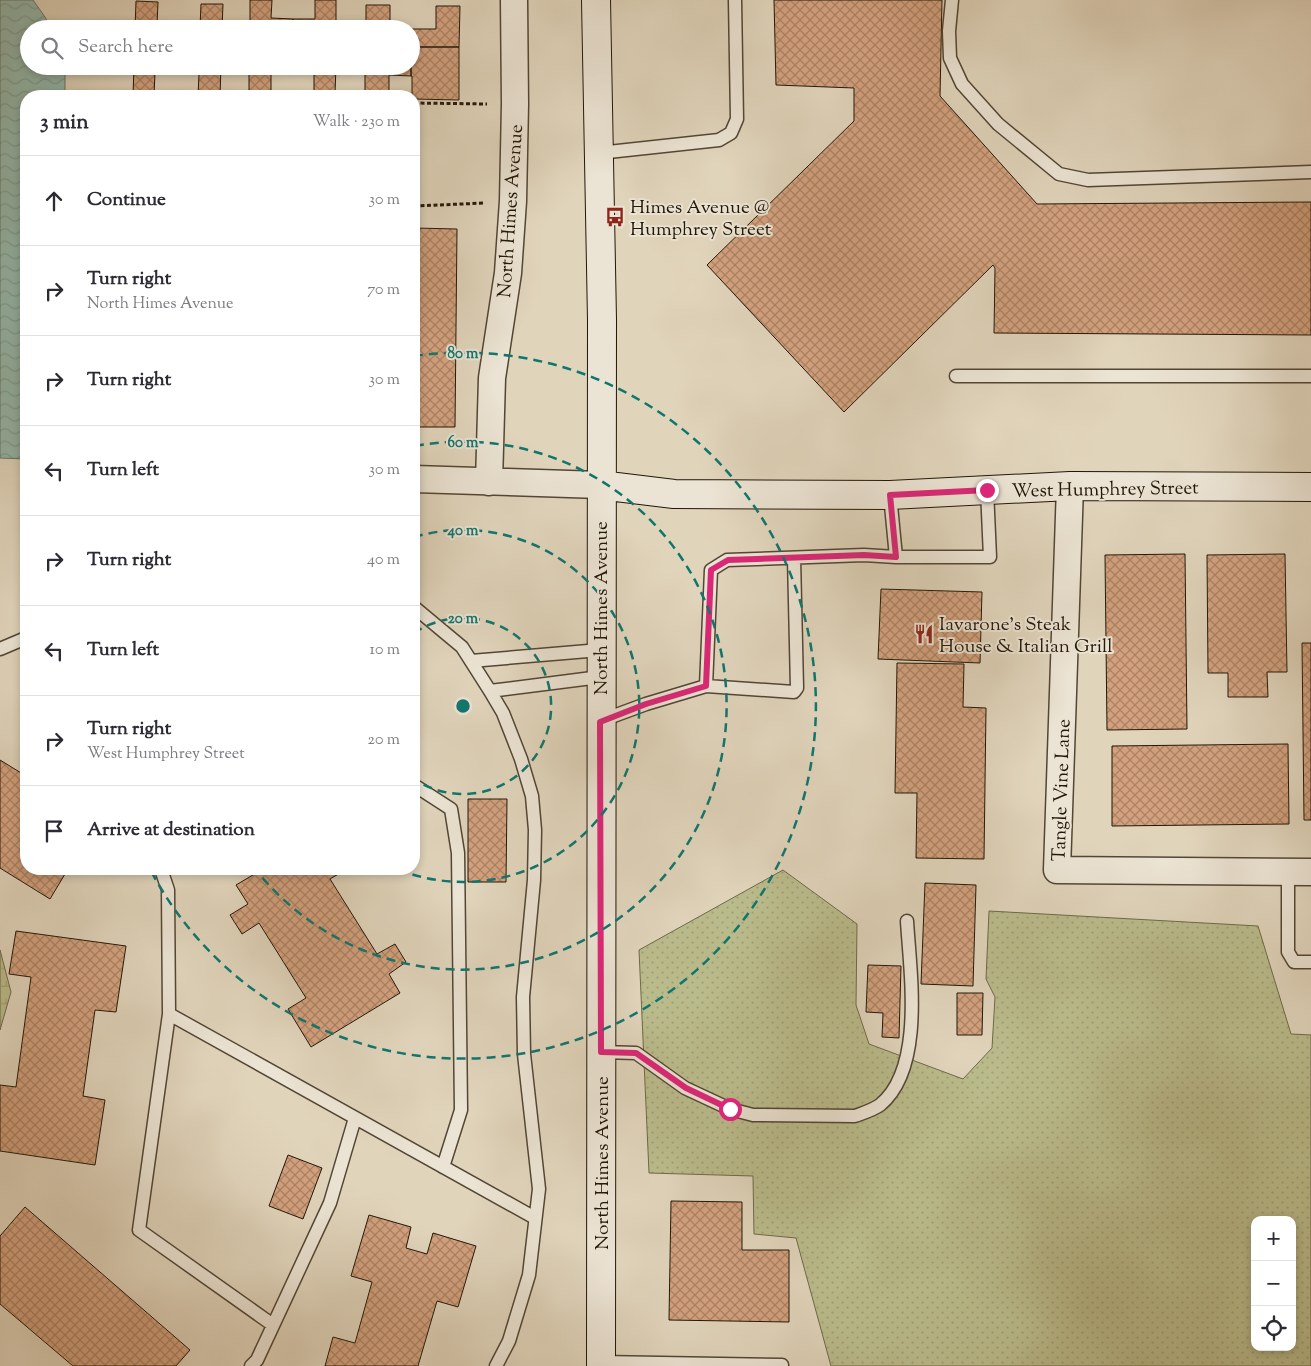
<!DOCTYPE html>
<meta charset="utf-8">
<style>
:root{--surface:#fff;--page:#f2f2f3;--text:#2b2b33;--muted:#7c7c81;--line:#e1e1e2}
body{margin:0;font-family:"Sorts Mill Goudy",serif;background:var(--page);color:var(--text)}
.controls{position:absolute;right:15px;bottom:15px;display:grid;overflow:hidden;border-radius:10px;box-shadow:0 2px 8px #0003}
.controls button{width:45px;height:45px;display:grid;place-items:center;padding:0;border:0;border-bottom:1px solid var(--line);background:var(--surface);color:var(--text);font:25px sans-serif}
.stop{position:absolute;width:15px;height:15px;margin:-11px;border:4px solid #db2777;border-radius:50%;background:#fff}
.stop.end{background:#db2777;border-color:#fff;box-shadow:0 1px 5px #0008}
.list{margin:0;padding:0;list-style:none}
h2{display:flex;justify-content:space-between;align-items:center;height:65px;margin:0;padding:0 20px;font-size:21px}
h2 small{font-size:16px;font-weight:400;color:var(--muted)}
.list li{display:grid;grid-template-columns:32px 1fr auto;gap:15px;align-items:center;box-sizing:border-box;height:90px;padding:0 20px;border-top:1px solid var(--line)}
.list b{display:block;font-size:19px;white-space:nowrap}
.list p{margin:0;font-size:16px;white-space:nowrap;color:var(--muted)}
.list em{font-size:16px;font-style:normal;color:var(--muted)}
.icon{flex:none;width:28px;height:28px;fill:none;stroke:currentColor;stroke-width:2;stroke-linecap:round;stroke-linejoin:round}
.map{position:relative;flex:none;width:1311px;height:1366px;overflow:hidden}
.search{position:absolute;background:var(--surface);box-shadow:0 2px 8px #0003;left:20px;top:20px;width:400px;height:55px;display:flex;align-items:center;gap:12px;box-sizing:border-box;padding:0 18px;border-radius:28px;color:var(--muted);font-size:19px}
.panel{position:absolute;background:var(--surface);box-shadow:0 2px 8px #0003;left:20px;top:90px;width:400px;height:785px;border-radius:20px}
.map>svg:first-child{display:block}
.wetland{fill:url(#wetland-marsh);stroke:#6e694a}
.park{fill:url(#park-dots);stroke:#6e694a;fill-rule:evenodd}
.water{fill:url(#water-waves);stroke:#66786a}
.building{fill:url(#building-cross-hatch);stroke:#221708}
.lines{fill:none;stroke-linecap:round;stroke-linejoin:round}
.lane-casing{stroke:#524635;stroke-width:15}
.street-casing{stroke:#524635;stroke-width:29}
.secondary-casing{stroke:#221708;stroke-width:30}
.path{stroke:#221708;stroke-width:3;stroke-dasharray:4 2.5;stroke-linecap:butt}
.lane{stroke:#ebe3d3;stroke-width:12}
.street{stroke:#ebe3d3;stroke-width:26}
.secondary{stroke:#ebe3d3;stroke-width:28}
.route{stroke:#db2777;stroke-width:6}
.ring{fill:none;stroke:#0f766e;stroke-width:2.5;stroke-dasharray:9 6}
.labels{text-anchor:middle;stroke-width:4;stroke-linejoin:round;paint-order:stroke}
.poi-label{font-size:19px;fill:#221708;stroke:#ebe3d3;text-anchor:start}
.street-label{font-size:19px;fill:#221708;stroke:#ebe3d3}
.centre{fill:#0f766e;stroke:#ebe3d3;stroke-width:2.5}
.ring-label{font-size:15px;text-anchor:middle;font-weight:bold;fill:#0f766e;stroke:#ebe3d3;stroke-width:4;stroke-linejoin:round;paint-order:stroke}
</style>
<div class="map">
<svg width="1311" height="1366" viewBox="0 0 1311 1366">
<defs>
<pattern id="wetland-marsh" width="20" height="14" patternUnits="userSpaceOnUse" patternTransform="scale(1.25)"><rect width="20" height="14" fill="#babb8b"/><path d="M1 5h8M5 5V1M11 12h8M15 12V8" fill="none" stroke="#a0a076"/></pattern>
<pattern id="park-dots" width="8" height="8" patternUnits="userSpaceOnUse" patternTransform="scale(1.25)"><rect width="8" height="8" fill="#babb8b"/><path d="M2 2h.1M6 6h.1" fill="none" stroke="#a0a076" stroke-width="1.8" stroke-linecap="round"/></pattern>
<pattern id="water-waves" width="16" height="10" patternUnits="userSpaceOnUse" patternTransform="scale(1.25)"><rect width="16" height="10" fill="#94b8ac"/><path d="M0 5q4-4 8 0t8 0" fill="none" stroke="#7f9d92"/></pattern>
<pattern id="building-cross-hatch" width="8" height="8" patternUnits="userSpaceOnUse" patternTransform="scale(1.25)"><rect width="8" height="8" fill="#d3a17e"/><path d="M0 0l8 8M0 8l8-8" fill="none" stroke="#ab8265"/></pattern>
</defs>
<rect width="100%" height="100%" fill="#e0d4bb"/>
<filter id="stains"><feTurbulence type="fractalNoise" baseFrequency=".004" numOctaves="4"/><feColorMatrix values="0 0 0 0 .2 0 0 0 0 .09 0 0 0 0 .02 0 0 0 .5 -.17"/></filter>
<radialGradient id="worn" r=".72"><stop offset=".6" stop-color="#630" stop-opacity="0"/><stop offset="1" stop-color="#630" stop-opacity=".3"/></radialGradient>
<!-- wetland -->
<path class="wetland" d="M0,950L11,992L0,1030Z"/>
<!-- park -->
<path class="park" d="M783,870L857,924L856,1005L869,1044L963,1079L992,1048L995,997L986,979L989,911L1258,926L1291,1034L1311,1035V1366H831L796,1238L754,1234L753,1176L649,1173L639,950ZM1255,1220H1292V1347H1255Z"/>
<!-- water -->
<path class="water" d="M0,0H33L45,17L51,29H29V66H64L65,68V96H26V459L0,458Z"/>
<!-- building -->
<path class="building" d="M250,0H272L271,18L293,19V29H250Z
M315,0H336V29H293V19H315Z
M774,0H942L940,96L1037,204L1311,202V335L994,333L995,268L993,265L844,412L707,265L854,121V88L776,85Z
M136,1L158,2L157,25L178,26V29H135Z
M201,4H223L222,29H178V26L200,27Z
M366,5H390V29H366Z
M436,6H460L459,47H411V29H436Z
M411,47H459V100L414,99V96H412V76H411Z
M134,66H177V73L155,72L154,96L133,95Z
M177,66H221L220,96H198L199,74L177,73Z
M249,66H292V68H271V92H249Z
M292,66H336L335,93H314V68H292Z
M365,66H411V76L389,75V96H365Z
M414,124H417L418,160H414Z
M414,160H418V201H414Z
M414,228L457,229L455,427H414Z
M1185,554L1187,729L1107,730L1105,555Z
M1285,554L1287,672H1267L1268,697H1228V673H1208L1207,555Z
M881,589L982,592L980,663L878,659Z
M1302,643H1311V820H1304Z
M897,663L964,664L963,707L986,708L984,859L916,858L917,793H895Z
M1288,744L1289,824L1112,826V746Z
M0,760L26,776V869H68L50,899L0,868Z
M468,799H507L506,882H468Z
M263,869H347L330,879L377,954L395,944L406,962L389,974L400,993L311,1047L288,1009L306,998L259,923L242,934L230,915L248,904L236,885Z
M925,883L976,885L973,986L921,984Z
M16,931L126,946L116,1012L95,1010L83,1096L105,1100L95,1165L0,1151V1085L16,1087L31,977L9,974Z
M868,965L901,966L899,1038L882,1037L883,1013L866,1012Z
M957,993H983L982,1035H957Z
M288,1155L322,1168L303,1219L269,1206Z
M671,1201L742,1202V1250H789V1322L669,1320Z
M25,1207L190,1350L176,1366H73L0,1304V1236Z
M369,1215L411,1227L406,1248L427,1254L433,1233L476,1246L458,1307L437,1301L418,1366H325L333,1337L355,1343L372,1282L351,1276Z"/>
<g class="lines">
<defs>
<path id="lane" d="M952,0L949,31L950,58L962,84L998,124L1059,174L1088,180L1311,172
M599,153L719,140L731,133L737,119L735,0
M956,376H1311
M896,557H990L987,490
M414,607L462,647L490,691L503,713L521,759L532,796L535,830L534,880L523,997L524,1054L539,1189L529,1275L509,1341L496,1366
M0,649L26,638
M471,661L600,650
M706,686L794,692L797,688L794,558
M490,691L600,677
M600,721L646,704L706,686L711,570L727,560L864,555L896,557L890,495
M414,788L417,787L451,809L458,853L461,1110L443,1167
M161,869L168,890L169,1014L139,1230L273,1325
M1288,872V952L1294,962H1311
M169,1014L535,1218
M601,1052L636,1053L685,1088L730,1109L753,1115L855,1116C863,1113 873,1110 880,1105C925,1068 910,972 907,921
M601,1362L782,1365
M251,1366L257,1360L330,1203L355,1118"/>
<path id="street" d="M414,479L600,485
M489,482L492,378L508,273L513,201L515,104L514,0
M1070,486L1057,870L1311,872"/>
<path id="secondary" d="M596,0L602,320L601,1366
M600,485L674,494L890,495L1070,486L1311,487"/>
</defs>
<!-- lane casing -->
<use href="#lane" class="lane-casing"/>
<!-- street casing -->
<use href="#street" class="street-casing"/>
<!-- secondary casing -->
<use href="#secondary" class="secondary-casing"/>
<!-- path -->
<path class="path" d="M414,103L487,104
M414,206L485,203"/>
<!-- lane -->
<use href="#lane" class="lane"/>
<!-- street -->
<use href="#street" class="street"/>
<!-- secondary -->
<use href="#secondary" class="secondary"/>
</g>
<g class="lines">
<!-- route -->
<path class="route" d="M730,1109L686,1088L636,1053L601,1052L600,722L646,704L706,686L711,570L728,560L864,555L896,557L890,495L987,490"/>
</g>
<!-- distance rings -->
<g class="ring">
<path d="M414 633A88 88 0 1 1 414 779"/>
<path d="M414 537A176 176 0 1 1 397 869"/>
<path d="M415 446A264 264 0 1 1 256 870"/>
<path d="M414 356A353 353 0 1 1 150 869"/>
</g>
<!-- icons -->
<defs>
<symbol id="bus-bare" viewBox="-9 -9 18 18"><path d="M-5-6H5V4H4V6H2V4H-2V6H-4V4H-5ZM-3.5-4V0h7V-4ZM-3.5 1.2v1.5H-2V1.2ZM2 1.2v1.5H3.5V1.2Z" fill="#8f2418" stroke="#ebe3d3" stroke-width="2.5" paint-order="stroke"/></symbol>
<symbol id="restaurant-bare" viewBox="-9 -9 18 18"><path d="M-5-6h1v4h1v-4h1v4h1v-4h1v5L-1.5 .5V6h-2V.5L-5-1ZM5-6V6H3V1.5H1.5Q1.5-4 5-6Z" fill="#8f2418" stroke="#ebe3d3" stroke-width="2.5" paint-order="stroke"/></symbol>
</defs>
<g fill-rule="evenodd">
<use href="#bus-bare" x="601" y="203" width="28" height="28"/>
<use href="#restaurant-bare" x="910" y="620" width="28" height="28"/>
</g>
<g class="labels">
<!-- poi labels -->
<g class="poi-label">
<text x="630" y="213">Himes Avenue @<tspan x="630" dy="22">Humphrey Street</tspan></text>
<text x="939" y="630">Iavarone's Steak<tspan x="939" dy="22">House &amp; Italian Grill</tspan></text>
</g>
<!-- street labels -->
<g class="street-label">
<text transform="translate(509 211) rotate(-86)" y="7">North Himes Avenue</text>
<text transform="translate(1105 488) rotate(-1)" y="7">West Humphrey Street</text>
<text transform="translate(600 608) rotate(-90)" y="7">North Himes Avenue</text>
<text transform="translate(1060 790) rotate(-88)" y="7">Tangle Vine Lane</text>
<text transform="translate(601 1163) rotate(-90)" y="7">North Himes Avenue</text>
</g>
</g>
<circle cx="463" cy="706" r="8" class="centre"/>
<g class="ring-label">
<text x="463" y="358">80 m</text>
<text x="463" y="447">60 m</text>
<text x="463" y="535">40 m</text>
<text x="463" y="623">20 m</text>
</g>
<rect width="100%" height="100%" filter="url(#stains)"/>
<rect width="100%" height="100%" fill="url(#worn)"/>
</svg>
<div class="controls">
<button>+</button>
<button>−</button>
<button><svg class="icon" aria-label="locate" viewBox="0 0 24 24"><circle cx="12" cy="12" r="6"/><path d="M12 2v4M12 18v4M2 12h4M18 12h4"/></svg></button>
</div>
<div class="stop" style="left:730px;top:1109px"></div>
<div class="stop end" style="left:987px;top:490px"></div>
<div class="search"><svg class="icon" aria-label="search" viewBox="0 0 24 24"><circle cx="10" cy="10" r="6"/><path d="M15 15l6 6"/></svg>Search here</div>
<section class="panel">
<h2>3 min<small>Walk · 230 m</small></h2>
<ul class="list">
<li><svg class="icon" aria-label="ahead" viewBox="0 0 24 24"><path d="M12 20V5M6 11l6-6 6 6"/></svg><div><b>Continue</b></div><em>30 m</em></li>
<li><svg class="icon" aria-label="right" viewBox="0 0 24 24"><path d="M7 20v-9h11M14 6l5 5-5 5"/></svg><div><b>Turn right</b><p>North Himes Avenue</p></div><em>70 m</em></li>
<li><svg class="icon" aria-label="right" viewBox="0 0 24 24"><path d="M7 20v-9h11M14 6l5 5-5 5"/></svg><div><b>Turn right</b></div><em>30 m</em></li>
<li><svg class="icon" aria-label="left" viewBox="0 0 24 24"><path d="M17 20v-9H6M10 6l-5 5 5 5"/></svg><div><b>Turn left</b></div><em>30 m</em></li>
<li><svg class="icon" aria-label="right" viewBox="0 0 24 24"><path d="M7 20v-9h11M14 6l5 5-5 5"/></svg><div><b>Turn right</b></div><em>40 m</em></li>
<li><svg class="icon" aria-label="left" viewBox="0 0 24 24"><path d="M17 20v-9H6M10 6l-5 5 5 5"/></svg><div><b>Turn left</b></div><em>10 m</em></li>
<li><svg class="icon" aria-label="right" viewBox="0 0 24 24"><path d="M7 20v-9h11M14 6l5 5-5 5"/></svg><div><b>Turn right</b><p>West Humphrey Street</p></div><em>20 m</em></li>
<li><svg class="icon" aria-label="arrive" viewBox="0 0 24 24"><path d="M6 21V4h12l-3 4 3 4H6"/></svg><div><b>Arrive at destination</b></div></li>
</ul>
</section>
</div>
